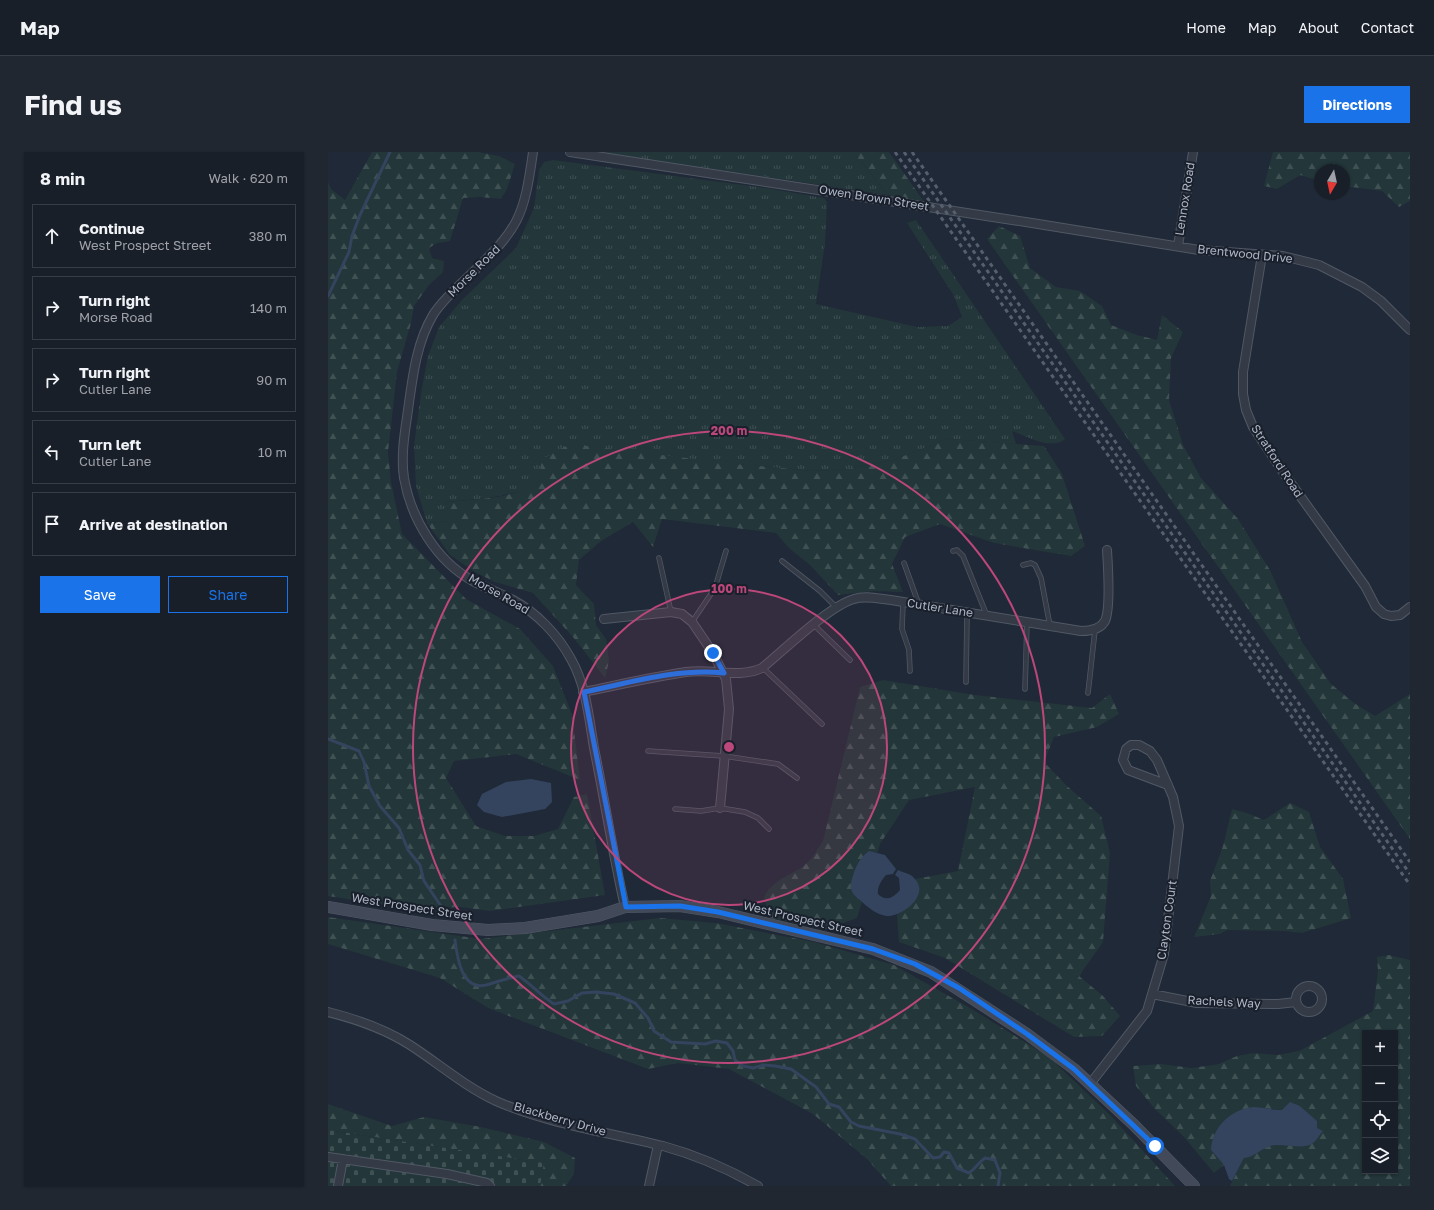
<!DOCTYPE html>
<meta charset="utf-8">
<style>
:root{--surface:#181f29;--page:#212731;--text:#f1f3f6;--muted:#9fa2a8;--line:#363d46;--accent:#1a73e8}
body{margin:0;font-family:"Golos Text",sans-serif;background:var(--page);color:var(--text)}
.controls{position:absolute;right:12px;bottom:12px;display:grid;overflow:hidden;border-radius:0px;box-shadow:0 1px 3px #0004}
.controls button{width:36px;height:36px;display:grid;place-items:center;padding:0;border:0;border-bottom:1px solid var(--line);background:var(--surface);color:var(--text);font:20px sans-serif}
.compass{position:absolute;left:986px;top:12px;width:36px;height:36px;border-radius:50%;background:var(--surface);box-shadow:0 1px 3px #0004;rotate:189deg}
.stop{position:absolute;width:12px;height:12px;margin:-9px;border:3px solid #1a73e8;border-radius:50%;background:#fff}
.stop.end{background:#1a73e8;border-color:#fff;box-shadow:0 1px 4px #0008}
.list{margin:0;padding:0;list-style:none}
h2{display:flex;justify-content:space-between;align-items:center;height:52px;margin:0;padding:0 16px;font-size:17px}
h2 small{font-size:13px;font-weight:400;color:var(--muted)}
.list li{display:grid;grid-template-columns:26px 1fr auto;gap:12px;align-items:center;box-sizing:border-box;height:64px;margin:0 8px 8px;padding:0 8px;border:1px solid var(--line);border-radius:0px}
.list b{display:block;font-size:15px;white-space:nowrap}
.list p{margin:0;font-size:13px;white-space:nowrap;color:var(--muted)}
.list em{font-size:13px;font-style:normal;color:var(--muted)}
.actions{display:flex;gap:8px;padding:12px 16px}
.actions a{flex:1;padding:9px 0;border:1px solid var(--accent);border-radius:0px;text-align:center;font-size:14px;color:var(--accent)}
.actions .main{background:var(--accent);color:#fff}
.icon{flex:none;width:22px;height:22px;fill:none;stroke:currentColor;stroke-width:2;stroke-linecap:round;stroke-linejoin:round}
.map{position:relative;flex:none;width:1082px;height:1034px;overflow:hidden;border-radius:0px}
header{display:flex;align-items:center;gap:24px;box-sizing:border-box;height:56px;padding:0 20px;background:var(--surface);border-bottom:1px solid var(--line)}
header strong{font-size:19px}
nav{display:flex;gap:22px;margin-inline-start:auto;font-size:14px}
.intro{display:flex;align-items:center;justify-content:space-between;box-sizing:border-box;height:96px;padding:0 24px}
h1{margin:0;font-size:28px}
.button{padding:10px 18px;border-radius:0px;background:var(--accent);color:#fff;font-size:14px;font-weight:700}
main{display:flex;gap:24px;padding:0 24px}
aside{flex:1;background:var(--surface);border-radius:0px;box-shadow:0 1px 3px #0004}
.map>svg:first-child{display:block}
.grass{fill:url(#grass-tufts)}
.forest{fill:url(#forest-firs);fill-rule:evenodd}
.cemetery{fill:url(#cemetery-stones)}
.water{fill:#34445e}
.lines{fill:none;stroke-linecap:round;stroke-linejoin:round}
.stream{stroke:#34445e;stroke-width:3}
.lane-casing{stroke:#515865;stroke-width:5.5}
.street-casing{stroke:#515865;stroke-width:10}
.secondary-casing{stroke:#515865;stroke-width:12}
.lane{stroke:#343b47;stroke-width:4}
.street{stroke:#343b47;stroke-width:8}
.secondary{stroke:#424a5a;stroke-width:11}
.rail{stroke:#565f6e;stroke-width:3;stroke-dasharray:4 4;stroke-linecap:butt}
.route{stroke:#1a73e8;stroke-width:5}
.ring{fill:none;stroke:#bc477a;stroke-width:2}
.labels{text-anchor:middle;stroke-width:4;stroke-linejoin:round;paint-order:stroke}
.street-label{font-size:12px;fill:#aeb5c4;stroke:#19202c}
.centre{fill:#bc477a;stroke:#19202c;stroke-width:2}
.ring-label{font-size:12px;text-anchor:middle;font-weight:bold;fill:#bc477a;stroke:#19202c;stroke-width:4;stroke-linejoin:round;paint-order:stroke}
</style>
<header>
<strong>Map</strong>
<nav><a>Home</a><a>Map</a><a>About</a><a>Contact</a></nav>
</header>
<div class="intro"><h1>Find us</h1><a class="button">Directions</a></div>
<main>
<aside>
<h2>8 min<small>Walk · 620 m</small></h2>
<ul class="list">
<li><svg class="icon" aria-label="ahead" viewBox="0 0 24 24"><path d="M12 20V5M6 11l6-6 6 6"/></svg><div><b>Continue</b><p>West Prospect Street</p></div><em>380 m</em></li>
<li><svg class="icon" aria-label="right" viewBox="0 0 24 24"><path d="M7 20v-9h11M14 6l5 5-5 5"/></svg><div><b>Turn right</b><p>Morse Road</p></div><em>140 m</em></li>
<li><svg class="icon" aria-label="right" viewBox="0 0 24 24"><path d="M7 20v-9h11M14 6l5 5-5 5"/></svg><div><b>Turn right</b><p>Cutler Lane</p></div><em>90 m</em></li>
<li><svg class="icon" aria-label="left" viewBox="0 0 24 24"><path d="M17 20v-9H6M10 6l-5 5 5 5"/></svg><div><b>Turn left</b><p>Cutler Lane</p></div><em>10 m</em></li>
<li><svg class="icon" aria-label="arrive" viewBox="0 0 24 24"><path d="M6 21V4h12l-3 4 3 4H6"/></svg><div><b>Arrive at destination</b></div></li>
</ul>
<div class="actions"><a class="main">Save</a><a>Share</a></div>
</aside>
<div class="map">
<svg width="1082" height="1034" viewBox="0 0 1082 1034">
<defs>
<pattern id="grass-tufts" width="24" height="20" patternUnits="userSpaceOnUse"><rect width="24" height="20" fill="#233639"/><path d="M3 7l-1-3M5 7V3M7 7l1-3M15 17l-1-3M17 17v-4M19 17l1-3" fill="none" stroke="#405154"/></pattern>
<pattern id="forest-firs" width="22" height="20" patternUnits="userSpaceOnUse"><rect width="22" height="20" fill="#233639"/><path d="M5 1l3.5 6h-7zM16 11l3.5 6h-7z" fill="#405154"/></pattern>
<pattern id="cemetery-stones" width="16" height="16" patternUnits="userSpaceOnUse"><rect width="16" height="16" fill="#233639"/><path d="M2 7V4a2 2 0 0 1 4 0v3zM10 15v-3a2 2 0 0 1 4 0v3z" fill="#405154"/></pattern>
</defs>
<rect width="100%" height="100%" fill="#202937"/>
<!-- grass -->
<path class="grass" d="M271,0H525L560,43Z
M225,8L438,36L496,46L499,50L497,91L488,152L589,175L620,174L634,165L626,144L579,71L588,68L737,287C723,299 699,284 684,279L688,292L620,287L565,308L521,317L485,319L408,312L212,328L198,338L161,346L117,350L122,369L99,371L88,334L86,294L93,241L100,204L111,175L134,148L188,96L206,56L211,18L216,10Z"/>
<!-- forest -->
<path class="forest" d="M44,0H150L171,4L187,12L179,37L173,47L152,45L135,46L122,89L109,91L101,96L104,106L116,109L115,120L101,133L86,154L83,171L69,220L60,300L63,330L74,382L138,447L192,477L225,514L244,562L252,628L188,602L126,609L118,626L148,674L177,684H206L230,677L246,645L259,642L277,743L162,759L133,755L83,757L0,744V30L3,37L17,48Z
M525,0H561L597,51L560,43Z
M945,0H1082V49L1071,55L1054,39L1016,34V18H992V29L972,23L949,37L936,34Z
M671,74L692,84L702,116L728,135L752,139L774,154L783,173L809,183L829,188L834,163L855,180L843,206L841,248L855,293L873,326L910,367L942,418L974,490L1003,532L1026,551L1047,564L1082,542V687L659,87Z
M620,287L716,294L734,322L757,394L743,404L666,391L612,372L577,385L564,412L575,440L545,439L510,443L482,413L461,396L448,381L334,367L325,395L305,370L273,389L251,408L248,433L266,452L268,473L278,487L281,509L277,526L245,485L205,441L167,430L147,420L122,403L99,371L121,369L117,350C149,347 185,348 212,328L213,308L242,292L408,312L485,319L521,317L565,308Z
M555,528L647,543L764,556L782,542L791,562L769,575L726,585L716,610L739,634L773,664L782,701L775,790L751,824L775,844L792,864L774,884L746,885L617,806L571,790L569,762C583,756 595,742 587,727L630,719L647,635L581,648L552,692L529,766L498,777L442,766L436,745C447,724 466,724 480,710C486,704 490,696 495,689L532,535Z
M962,651L981,660L992,695L1015,727L1023,766L974,781L957,779L899,778L892,782L866,785L883,744L882,729L895,694L904,657L919,661L936,668Z
M0,765L153,787L332,766L388,771L486,790L566,813L642,856L721,905L783,964L847,1034H563L539,1007L485,962L401,917L350,911L320,917L160,856L112,826L0,792Z
M1061,803L1082,808V1034H902L916,1006C924,1006 934,995 945,993C956,991 968,993 978,993L994,979L989,977V969L972,954L954,958L926,955L883,998L896,1013L886,1021L856,985L826,956L808,934L805,914L833,912L864,916L891,912L909,904L925,901L950,903L971,899L1045,859L1050,819L1049,805ZM1037,881H1067V1019H1037Z
M0,952L64,974L96,965L153,975L216,990L247,1006L246,1022L238,1034H212L215,1011L0,978Z"/>
<!-- cemetery -->
<path class="cemetery" d="M0,978L216,1011L212,1034H0Z"/>
<!-- water -->
<path class="water" d="M203,627L223,631L224,650L217,657L174,665L156,660L149,653L154,642L178,630Z
M541,699L557,703L568,717L565,722L558,723C553,729 549,735 550,742C558,750 565,746 572,738L571,726L567,723L570,718C575,721 582,721 586,726C603,742 575,765 558,764C548,762 539,755 532,748C524,742 521,738 524,727C527,716 531,706 541,699Z
M962,950L972,954L989,969V976L995,979C992,982 989,988 985,991C976,998 958,992 947,993C935,994 926,1006 916,1006L904,1029L901,1027L896,1013L883,998C884,976 902,957 926,955C933,955 945,958 954,958Z"/>
<g class="lines">
<!-- stream -->
<path class="stream" d="M0,144L21,100L24,84L32,63L62,0
M0,587L31,599L36,610L41,634L52,654L71,676L80,698L92,713L96,729L117,760
M127,788C129,804 133,839 158,833C169,830 179,826 191,824C204,833 213,844 226,852L240,849L254,841L268,840L286,842L307,851L320,866L326,879L343,890L377,892L388,889L399,891L405,899L407,908L415,914L425,916L436,913L447,914L463,917L488,935L501,952L511,955L523,970L531,974L572,982L587,987L605,1006L612,1005L616,1000L621,1001L629,1016L641,1021C647,1017 651,1010 657,1006L667,1008L672,1021L670,1034"/>
<defs>
<path id="lane" d="M625,399L629,398L635,404L659,464
M331,406L343,460
M454,409L492,439L508,455
M576,411L591,453
M695,413L703,411L707,413L713,426L722,474
M575,450L574,477L581,498L582,519
M364,470L387,436L398,399
M486,473L522,508
M435,516L494,572
M638,530L639,461
M697,537L699,470
M760,541L767,478
M320,599L396,604L450,612L469,626
M347,657L373,659L392,656L417,660L430,666L441,677"/>
<path id="street" d="M205,0C196,65 191,76 144,121C131,134 115,147 105,163C87,193 84,231 79,265C76,285 73,306 76,326C83,366 108,409 145,429C158,436 172,441 185,448C209,461 230,483 243,507C258,533 261,566 266,596C277,649 285,703 297,755
M242,0L704,71L871,98L955,104L991,113L1034,135L1053,149L1082,178
M850,94L865,0
M934,103L915,220V242L918,258L925,275L957,323L1037,434L1048,455L1056,462L1063,464L1072,463L1082,455
M276,467L343,460L354,462L364,470L385,501L398,527L401,557L392,656
M255,540C290,533 324,525 358,520C384,516 410,527 434,516C456,498 501,454 526,447C538,443 551,447 563,448L753,479C761,479 772,478 777,469C783,456 780,414 779,398
M968 847a13 13 0 1 1 26 0a13 13 0 1 1-26 0Z
M824,842L869,851L950,852L968,850
M0,860C28,867 57,877 82,893C110,911 136,934 168,949C220,972 280,980 335,994C368,1003 400,1017 430,1034
M762,932L819,859L836,802L851,674L845,645L829,608L822,599L811,593H803L798,597L795,608L800,618L840,633
M0,1005L119,1022L159,1031L162,1034
M10,1034L15,1007
M321,1034L330,993"/>
<path id="secondary" d="M0,755L104,773L160,778L197,776L270,764L297,755L352,754L390,760L545,797L603,820L699,882L746,917L806,973L866,1034"/>
</defs>
<!-- lane casing -->
<use href="#lane" class="lane-casing"/>
<!-- street casing -->
<use href="#street" class="street-casing"/>
<!-- secondary casing -->
<use href="#secondary" class="secondary-casing"/>
<!-- lane -->
<use href="#lane" class="lane"/>
<!-- street -->
<use href="#street" class="street"/>
<!-- secondary -->
<use href="#secondary" class="secondary"/>
<!-- rail -->
<path class="rail" d="M567,0L1082,733
M576,0L1082,722
M584,0L1082,710"/>
</g>
<g class="lines">
<!-- route -->
<path class="route" d="M385,501L396,521C349,516 301,531 256,540L298,755L352,754L390,760L545,797L587,812L631,836L699,882L746,917L827,994"/>
</g>
<!-- distance rings -->
<circle cx="401" cy="595" r="158" fill="#bc477a" fill-opacity=".12"/>
<g class="ring">
<circle cx="401" cy="595" r="158"/>
<circle cx="401" cy="595" r="316"/>
</g>
<g class="labels">
<!-- street labels -->
<g class="street-label">
<text transform="translate(546 46) rotate(9)" y="4">Owen Brown Street</text>
<text transform="translate(857 47) rotate(-81)" y="4">Lennox Road</text>
<text transform="translate(917 102) rotate(6)" y="4">Brentwood Drive</text>
<text transform="translate(146 119) rotate(-45)" y="4">Morse Road</text>
<text transform="translate(949 309) rotate(57)" y="4">Stratford Road</text>
<text transform="translate(171 442) rotate(30)" y="4">Morse Road</text>
<text transform="translate(612 456) rotate(9)" y="4">Cutler Lane</text>
<text transform="translate(84 755) rotate(9)" y="4">West Prospect Street</text>
<text transform="translate(475 767) rotate(13)" y="4">West Prospect Street</text>
<text transform="translate(839 768) rotate(-82)" y="4">Clayton Court</text>
<text transform="translate(896 850) rotate(3)" y="4">Rachels Way</text>
<text transform="translate(232 967) rotate(16)" y="4">Blackberry Drive</text>
</g>
</g>
<circle cx="401" cy="595" r="6" class="centre"/>
<g class="ring-label">
<text x="401" y="283">200 m</text>
<text x="401" y="441">100 m</text>
</g>
</svg>
<div class="controls">
<button>+</button>
<button>−</button>
<button><svg class="icon" aria-label="locate" viewBox="0 0 24 24"><circle cx="12" cy="12" r="6"/><path d="M12 2v4M12 18v4M2 12h4M18 12h4"/></svg></button>
<button><svg class="icon" aria-label="layers" viewBox="0 0 24 24"><path d="M12 4l9 5-9 5-9-5zM3 14l9 5 9-5"/></svg></button>
</div>
<svg class="compass" viewBox="-18 -18 36 36"><path d="M0-13l5 13h-10z" fill="#e53935"/><path d="M0 13l5-13h-10z" fill="#9fa2a8"/></svg>
<div class="stop" style="left:827px;top:994px"></div>
<div class="stop end" style="left:385px;top:501px"></div>
</div>
</main>
